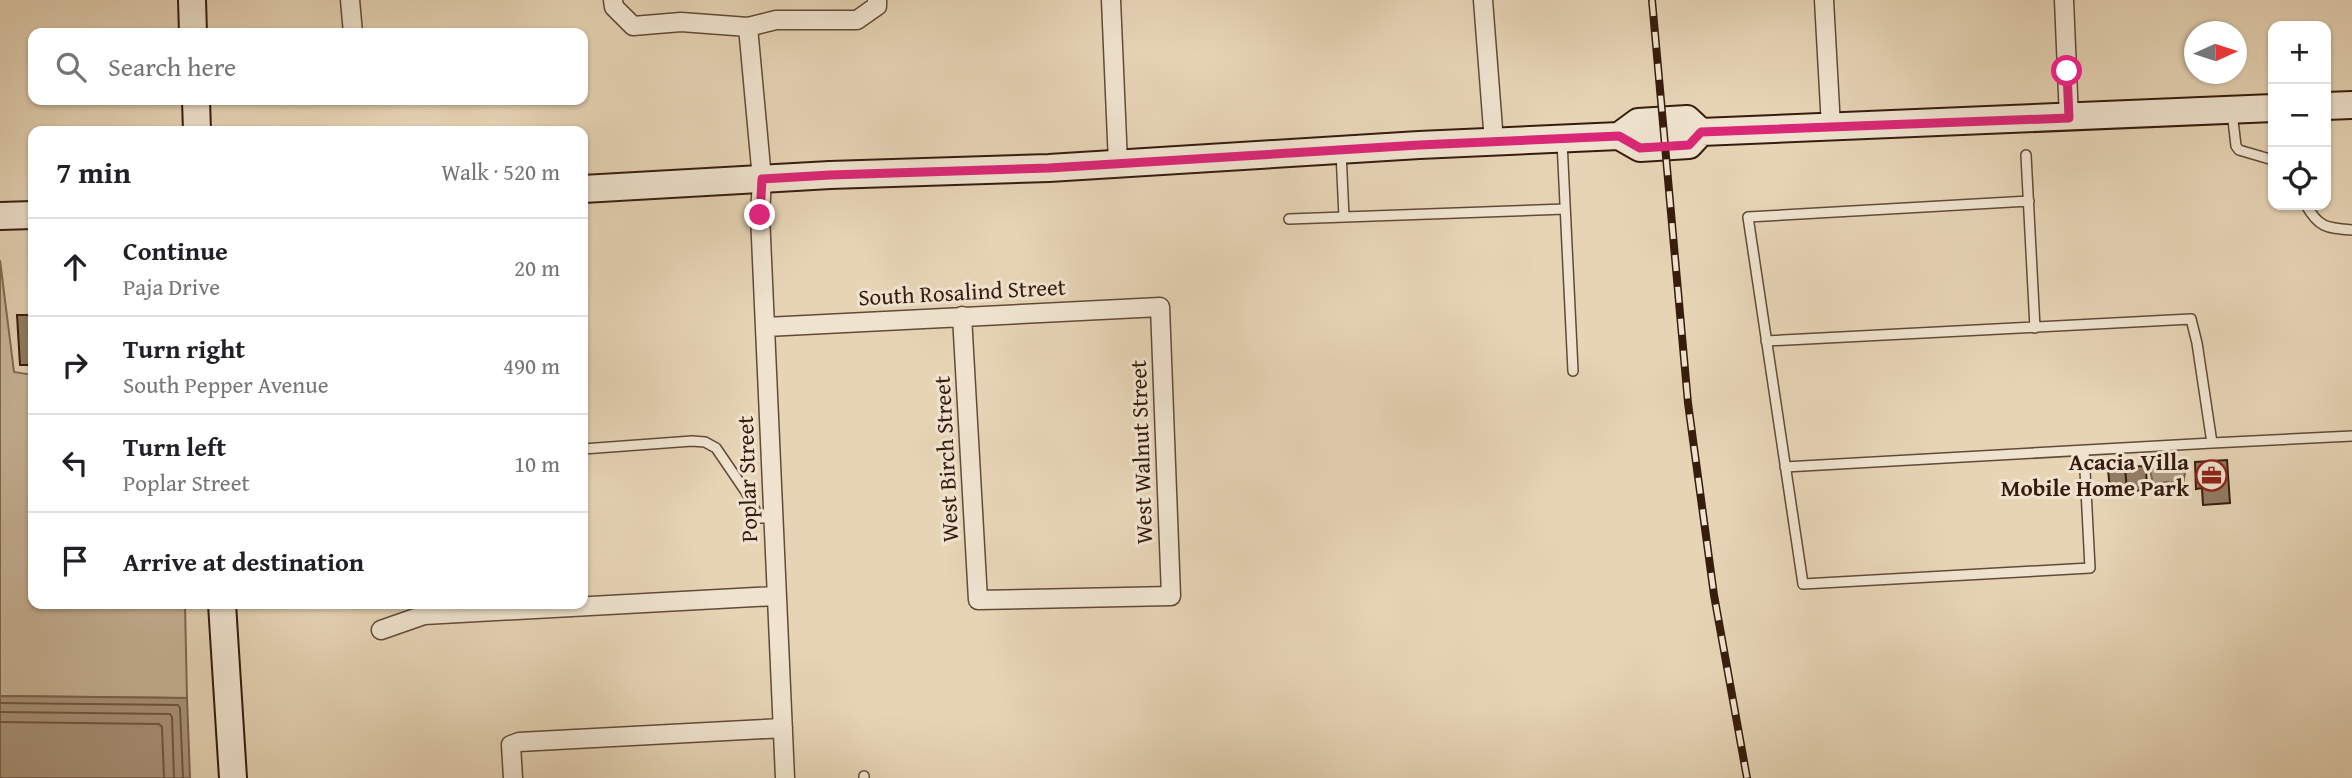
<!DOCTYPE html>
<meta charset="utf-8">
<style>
:root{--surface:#fff;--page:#f6f6f6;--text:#202124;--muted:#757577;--line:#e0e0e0}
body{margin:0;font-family:"Gentium Book Plus",serif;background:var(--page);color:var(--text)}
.controls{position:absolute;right:21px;top:21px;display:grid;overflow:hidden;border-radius:14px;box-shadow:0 2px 5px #0004}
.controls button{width:63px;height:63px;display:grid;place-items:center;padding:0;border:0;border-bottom:2px solid var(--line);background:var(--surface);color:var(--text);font:35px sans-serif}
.compass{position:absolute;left:2184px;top:21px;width:63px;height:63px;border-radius:50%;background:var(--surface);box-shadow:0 2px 5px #0004;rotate:87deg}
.stop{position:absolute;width:21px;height:21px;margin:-16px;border:5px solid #db2777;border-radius:50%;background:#fff}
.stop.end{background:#db2777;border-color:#fff;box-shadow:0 2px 7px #0008}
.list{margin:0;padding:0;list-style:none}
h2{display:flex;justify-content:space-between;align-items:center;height:91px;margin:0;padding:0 28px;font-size:30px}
h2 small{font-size:23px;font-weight:400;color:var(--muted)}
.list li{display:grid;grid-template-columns:46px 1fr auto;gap:21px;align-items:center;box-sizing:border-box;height:98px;padding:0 28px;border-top:2px solid var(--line)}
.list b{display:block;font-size:26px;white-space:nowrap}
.list p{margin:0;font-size:23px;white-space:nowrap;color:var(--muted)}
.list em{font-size:23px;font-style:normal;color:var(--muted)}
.icon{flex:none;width:38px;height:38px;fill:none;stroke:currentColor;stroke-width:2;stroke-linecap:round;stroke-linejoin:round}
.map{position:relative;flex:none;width:2352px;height:778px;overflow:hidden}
.search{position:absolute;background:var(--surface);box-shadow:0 2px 5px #0004;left:28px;top:28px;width:560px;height:77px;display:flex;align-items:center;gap:18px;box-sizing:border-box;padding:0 24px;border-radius:14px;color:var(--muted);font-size:26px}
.panel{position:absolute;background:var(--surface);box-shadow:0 2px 5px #0004;left:28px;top:126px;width:560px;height:483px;border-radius:14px}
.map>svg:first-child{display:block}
.green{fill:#c8b598;stroke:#806852;stroke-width:2}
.water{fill:#aa957c;stroke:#7c6550;stroke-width:2}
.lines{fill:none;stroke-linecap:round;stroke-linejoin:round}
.shore{stroke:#705844;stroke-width:2}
.building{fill:#927c64;stroke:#371c0d;stroke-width:2}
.lane-casing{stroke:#634a37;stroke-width:12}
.street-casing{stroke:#634a37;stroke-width:21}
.secondary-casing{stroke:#371c0d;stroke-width:30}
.lane{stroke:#efe3cf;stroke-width:9}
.street{stroke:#efe3cf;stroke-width:18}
.secondary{stroke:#efe3cf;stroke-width:26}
.rail-casing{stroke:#371c0d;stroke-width:8}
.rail{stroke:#efe3cf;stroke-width:5;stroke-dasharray:16;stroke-linecap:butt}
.route{stroke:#db2777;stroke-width:9}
.labels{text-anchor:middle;stroke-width:6;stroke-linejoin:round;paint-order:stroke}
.street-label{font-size:23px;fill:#371c0d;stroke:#efe3cf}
.poi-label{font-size:23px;font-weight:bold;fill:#371c0d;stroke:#efe3cf;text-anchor:end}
</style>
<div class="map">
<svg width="2352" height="778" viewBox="0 0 2352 778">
<rect width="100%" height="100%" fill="#e6d4b5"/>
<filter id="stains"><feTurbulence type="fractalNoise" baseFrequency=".00286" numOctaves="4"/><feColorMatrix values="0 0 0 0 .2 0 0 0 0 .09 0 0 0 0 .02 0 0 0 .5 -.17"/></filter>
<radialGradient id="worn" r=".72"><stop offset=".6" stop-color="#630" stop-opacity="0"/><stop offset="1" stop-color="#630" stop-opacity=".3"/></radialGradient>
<!-- green -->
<path class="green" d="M0,260L14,372L33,375V604H185L187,698L0,696Z"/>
<!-- water -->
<path class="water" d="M2167,465L2184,466L2186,468L2183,484L2167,482L2153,484L2150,470Z
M0,696L187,698L190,778H0Z"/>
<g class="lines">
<!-- shore -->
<path class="shore" d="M0,703L178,705L180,708L183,778
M0,712L170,714L172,717L174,778
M0,722L159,724L162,727L164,778"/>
</g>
<!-- building -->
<path class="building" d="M17,315H33V365H20Z
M2227,460L2230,503L2203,505L2202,488L2196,489L2195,462Z
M2146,466L2147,490L2127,491L2125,467Z
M2125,467L2127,491L2110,492L2108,468Z"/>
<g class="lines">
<defs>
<path id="lane" d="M2232,112L2236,146L2239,150L2273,160
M1562,141L1573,371
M1341,152L1344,217
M2026,155L2035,328
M2029,201L1748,217L1803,584L2090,568L2084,451
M2306,205C2319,228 2327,228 2352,230
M1289,219L1565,209
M1766,341L2191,319L2197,343L2212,443L1785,467
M2212,443L2352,436
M583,449L692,441L705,442L716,448L746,492L759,518H773
M864,776V778"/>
<path id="street" d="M350,0L353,33
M613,0L614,7L633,26L681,22L748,27L776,20H857L877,6V0
M1111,0L1118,163
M1483,0L1494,142
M1824,0L1831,127
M2064,0L2069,118
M748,27L762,179L760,215L785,778
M766,327L1160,307L1171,596L978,600L962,316
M381,630L424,615L775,596
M513,778L511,745L519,742L783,728"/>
<path id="secondary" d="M192,0L193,33
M196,100L197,131
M2326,106L2352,105
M1619,136L1640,148L1689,145L1701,132L2273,108
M583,189L830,175L1049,168L1419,145L1619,136L1638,122L1687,119L1701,132
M0,216L33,215
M222,604L233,778"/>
</defs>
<!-- lane casing -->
<use href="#lane" class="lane-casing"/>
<!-- street casing -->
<use href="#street" class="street-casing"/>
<!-- secondary casing -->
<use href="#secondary" class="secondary-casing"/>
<!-- lane -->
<use href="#lane" class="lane"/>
<!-- street -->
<use href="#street" class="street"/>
<!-- secondary -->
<use href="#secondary" class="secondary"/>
<defs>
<path id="rail" d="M1652,0L1688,403L1714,595L1747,778"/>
</defs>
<!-- rail casing -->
<use href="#rail" class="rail-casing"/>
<!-- rail -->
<use href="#rail" class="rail"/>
</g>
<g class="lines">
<!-- route -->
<path class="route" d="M760,215L762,179L830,175L1049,168L1419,145L1619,136L1640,148L1689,145L1701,132L2069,118L2067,71"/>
</g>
<!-- icons -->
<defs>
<symbol id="office-ring" viewBox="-11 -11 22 22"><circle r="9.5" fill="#efe3cf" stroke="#8f2418" stroke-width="1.5"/><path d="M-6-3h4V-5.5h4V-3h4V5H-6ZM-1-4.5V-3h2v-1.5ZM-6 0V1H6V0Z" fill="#8f2418"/></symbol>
</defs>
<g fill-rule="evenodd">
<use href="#office-ring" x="2194" y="458" width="35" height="35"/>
</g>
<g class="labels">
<!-- street labels -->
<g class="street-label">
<text transform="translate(962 292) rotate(-3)" y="8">South Rosalind Street</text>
<text transform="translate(1141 452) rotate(-92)" y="8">West Walnut Street</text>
<text transform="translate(946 459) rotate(-93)" y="8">West Birch Street</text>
<text transform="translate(747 479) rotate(-92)" y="8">Poplar Street</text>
</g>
<!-- poi labels -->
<g class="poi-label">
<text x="2189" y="470">Acacia Villa<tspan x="2189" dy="26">Mobile Home Park</tspan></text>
</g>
</g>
<rect width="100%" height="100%" filter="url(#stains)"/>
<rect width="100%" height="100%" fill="url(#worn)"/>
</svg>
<div class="controls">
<button>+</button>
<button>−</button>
<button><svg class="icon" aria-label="locate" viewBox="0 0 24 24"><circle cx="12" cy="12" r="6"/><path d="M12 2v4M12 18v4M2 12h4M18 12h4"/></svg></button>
</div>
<svg class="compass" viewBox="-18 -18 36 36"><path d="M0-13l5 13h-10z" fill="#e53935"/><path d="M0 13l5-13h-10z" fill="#757577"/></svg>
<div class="stop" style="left:2067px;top:71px"></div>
<div class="stop end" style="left:760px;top:215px"></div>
<div class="search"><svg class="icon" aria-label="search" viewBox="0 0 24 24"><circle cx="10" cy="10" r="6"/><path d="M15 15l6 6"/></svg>Search here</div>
<section class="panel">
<h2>7 min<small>Walk · 520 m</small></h2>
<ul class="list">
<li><svg class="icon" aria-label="ahead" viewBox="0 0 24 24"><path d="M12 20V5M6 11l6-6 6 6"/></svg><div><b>Continue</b><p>Paja Drive</p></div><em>20 m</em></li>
<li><svg class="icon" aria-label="right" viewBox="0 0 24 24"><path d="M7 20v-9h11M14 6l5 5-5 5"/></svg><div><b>Turn right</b><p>South Pepper Avenue</p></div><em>490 m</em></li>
<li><svg class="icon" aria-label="left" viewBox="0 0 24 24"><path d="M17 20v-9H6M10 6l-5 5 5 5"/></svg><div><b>Turn left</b><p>Poplar Street</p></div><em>10 m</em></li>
<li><svg class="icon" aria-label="arrive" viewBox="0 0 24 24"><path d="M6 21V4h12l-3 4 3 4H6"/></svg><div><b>Arrive at destination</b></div></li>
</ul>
</section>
</div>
